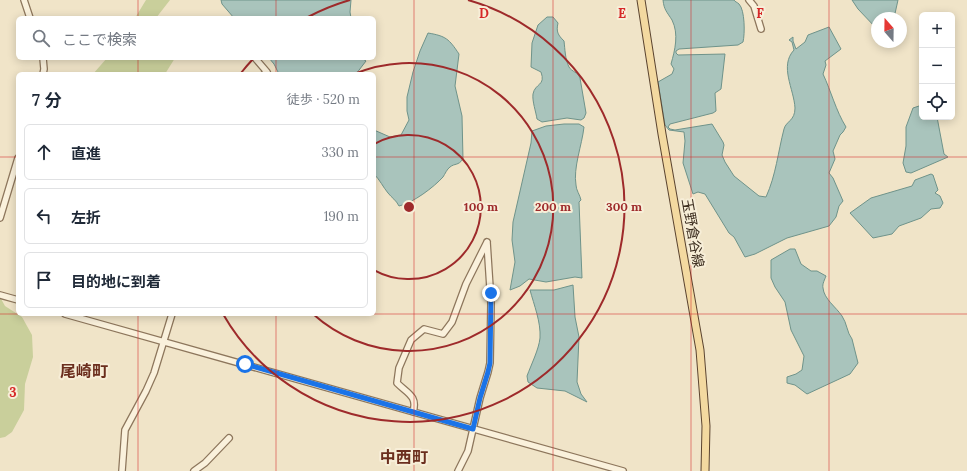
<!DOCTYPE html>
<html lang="ja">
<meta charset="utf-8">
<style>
:root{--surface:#fff;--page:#f6f6f7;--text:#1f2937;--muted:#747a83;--line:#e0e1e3}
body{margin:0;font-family:Lora,"Noto Sans JP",serif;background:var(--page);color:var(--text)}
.controls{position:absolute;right:12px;top:12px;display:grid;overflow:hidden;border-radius:6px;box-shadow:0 2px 10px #0003}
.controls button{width:36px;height:36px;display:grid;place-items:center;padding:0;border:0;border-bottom:1px solid var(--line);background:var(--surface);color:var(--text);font:20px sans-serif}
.compass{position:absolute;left:871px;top:12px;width:36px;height:36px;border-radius:50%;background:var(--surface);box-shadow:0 2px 10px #0003;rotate:340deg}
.stop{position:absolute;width:12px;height:12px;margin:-9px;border:3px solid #1a73e8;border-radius:50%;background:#fff}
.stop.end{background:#1a73e8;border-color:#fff;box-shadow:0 1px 4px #0008}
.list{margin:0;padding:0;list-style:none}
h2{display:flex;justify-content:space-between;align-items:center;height:52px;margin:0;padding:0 16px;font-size:17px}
h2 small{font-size:13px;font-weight:400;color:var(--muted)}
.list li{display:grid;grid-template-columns:26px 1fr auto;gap:12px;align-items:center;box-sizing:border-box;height:56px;margin:0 8px 8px;padding:0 8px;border:1px solid var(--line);border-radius:6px}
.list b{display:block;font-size:15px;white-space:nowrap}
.list em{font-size:13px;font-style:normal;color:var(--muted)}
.icon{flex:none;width:22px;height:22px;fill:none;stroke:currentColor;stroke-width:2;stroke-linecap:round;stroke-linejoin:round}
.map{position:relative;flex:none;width:967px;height:471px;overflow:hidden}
.search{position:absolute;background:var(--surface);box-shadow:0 2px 10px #0003;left:16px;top:16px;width:360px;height:44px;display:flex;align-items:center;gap:10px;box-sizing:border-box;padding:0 14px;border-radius:6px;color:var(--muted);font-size:15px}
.panel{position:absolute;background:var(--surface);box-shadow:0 2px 10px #0003;left:16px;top:72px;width:360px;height:244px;border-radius:6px}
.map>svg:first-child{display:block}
.green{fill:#c9cf9b}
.water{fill:#a9c4bc;stroke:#6f938a}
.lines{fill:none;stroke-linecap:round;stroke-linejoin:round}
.minor-casing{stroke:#8d765c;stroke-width:8}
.major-casing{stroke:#5b4430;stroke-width:9}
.minor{stroke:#faf1dc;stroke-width:5.5}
.major{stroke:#f3d9a0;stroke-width:7}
.route{stroke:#1a73e8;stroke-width:5}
.grid{fill:none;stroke:#d62828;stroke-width:1;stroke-opacity:0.55}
.ring{fill:none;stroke:#9e2a2b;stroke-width:2}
.labels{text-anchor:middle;stroke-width:4;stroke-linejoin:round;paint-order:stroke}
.street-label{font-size:14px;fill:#3d2e20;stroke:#f7eed8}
.quarter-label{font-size:16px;font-weight:bold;fill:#6b2e1e;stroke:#f7eed8}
.grid-label{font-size:13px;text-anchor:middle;font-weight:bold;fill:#d62828;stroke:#f7eed8;stroke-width:4;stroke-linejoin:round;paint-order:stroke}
.centre{fill:#9e2a2b;stroke:#f7eed8;stroke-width:2}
.ring-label{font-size:12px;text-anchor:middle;font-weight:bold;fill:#9e2a2b;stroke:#f7eed8;stroke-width:4;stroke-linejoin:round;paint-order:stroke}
</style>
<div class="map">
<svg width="967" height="471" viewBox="0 0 967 471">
<rect width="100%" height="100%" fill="#f0e4c8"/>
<!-- green -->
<path class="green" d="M146,0H170L156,18H135Z
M107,58H175L165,74H93Z
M0,297L5,306L22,317L32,335L33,357L25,384L24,410L12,432L5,437L0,438Z"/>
<!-- water -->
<path class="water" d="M221,0H351L350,12L351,18H234L222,4Z
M663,0H734C735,2 737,2 739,4C745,10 745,34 743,42L738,45L679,49L676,51V53L678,55L725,54L721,89L715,93L716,111L713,113L670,124L668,127L670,129L675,130L712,124L723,142L724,145L722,155L725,162L734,176L759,196L766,197C776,175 778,152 784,129C786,121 795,121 795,108C794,89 779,66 794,50L792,42L789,40L793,37V41L796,49L805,42L808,35L829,27L841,49L825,61L826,65L823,74C831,91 836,111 846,127L843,132L840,135L833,151L835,159L829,173L833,178L843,201L839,206L836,217L829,226L787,238L755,254L745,257L734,237L729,233L705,194L698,192L693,194L683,163L685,141L684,132L669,130L665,125L658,82L672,74L674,69L671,64C675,50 679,34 672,20C667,12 664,10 663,0Z
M852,0H898L894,18H877V29L858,9Z
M547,17H553L558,23C556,32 558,35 564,41C565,49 565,59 569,67C572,72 578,72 580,78L586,113L584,118L581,120L567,118L542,122L537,119C536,112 532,101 533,94C535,83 546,86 541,72L531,67L532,43L538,25Z
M428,33C446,36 449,39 459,54L455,86L462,116L463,159C458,166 455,163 450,167C447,169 445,174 443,177C434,187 413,203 399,206C396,200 392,198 388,193C383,187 380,180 374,174V130L390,137L401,135L409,120L407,111V97L413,72L420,51Z
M269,58H363V59L366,61L356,74H279L274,64Z
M922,105V117H937L944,154L948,157L911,173L906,172L903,163L906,146V127L913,108Z
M564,124H579L584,127C582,145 573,168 576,185C576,190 580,195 581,200L579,202L582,278L575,277L546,282L529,279L520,286L510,290L515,262L512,240L513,222L531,143L532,131L546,126Z
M931,174L933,175L938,190L935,193L940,196L943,203L940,208L931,209L921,218L899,226L892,234L873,238L850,213L871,198L912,186L915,180Z
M790,249H795L801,264L811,271H817L826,276C825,279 822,284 823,288C824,299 836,307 842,316C847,323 847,333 852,339L858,363L850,374L807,394L795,385L787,383V377L796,374L802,370L804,356L791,330L785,302L775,287L771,278V260Z
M573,285L575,317L579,337L577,382L581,394L587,402L565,391L537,388L528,382L527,376C531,365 539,349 540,338C541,322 534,305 530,290H554Z"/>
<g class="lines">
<defs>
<path id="minor" d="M24,0L30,18
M749,0L754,6L761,29
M43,58L44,69L43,74
M255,58L267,72L264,74
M0,218L18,158
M0,295L18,300
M65,314L623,471
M413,412C418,396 407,393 397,383L399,368L411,340L424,329L443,334L452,322L466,284L487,242
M122,471L125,430L146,391L154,373L172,314
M194,471L205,463L229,438
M458,471L468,451L480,398L488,372L490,363L491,303L487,242"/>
<path id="major" d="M641,0L662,134L700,350L706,426L705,471"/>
</defs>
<!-- minor casing -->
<use href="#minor" class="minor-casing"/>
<!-- major casing -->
<use href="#major" class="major-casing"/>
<!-- minor -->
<use href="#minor" class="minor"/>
<!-- major -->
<use href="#major" class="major"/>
</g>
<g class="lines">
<!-- route -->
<path class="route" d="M245,364L473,429L480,398L488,372L490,363L491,293"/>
</g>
<!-- grid -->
<path class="grid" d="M138,0V18M276,0V18M414,0V471M553,0V471M691,0V471M829,0V471M138,58V74M276,58V74M0,157H18M374,157H967M0,314H18M18,314H374M138,314V471M276,314V471M374,314H967"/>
<!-- distance rings -->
<g class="ring">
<path d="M374 144A72 72 0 1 1 374 270"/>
<path d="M354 74A144 144 0 1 1 313 314"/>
<path d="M241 73A215 215 0 0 1 253 59M308 17A215 215 0 0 1 350 0M468 0A215 215 0 1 1 223 314"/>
</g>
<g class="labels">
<!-- street labels -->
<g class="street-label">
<text transform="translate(693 233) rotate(80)" y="5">玉野倉谷線</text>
</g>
<!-- quarter labels -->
<g class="quarter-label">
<text x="84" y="377">尾崎町</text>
<text x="404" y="463">中西町</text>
</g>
</g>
<g class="grid-label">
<text x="484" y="18">D</text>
<text x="622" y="18">E</text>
<text x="760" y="18">F</text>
<text x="13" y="397">3</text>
</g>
<circle cx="409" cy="207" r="6" class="centre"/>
<g class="ring-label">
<text x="481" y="211">100 m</text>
<text x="553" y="211">200 m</text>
<text x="624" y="211">300 m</text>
</g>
</svg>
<div class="controls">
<button>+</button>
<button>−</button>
<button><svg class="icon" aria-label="locate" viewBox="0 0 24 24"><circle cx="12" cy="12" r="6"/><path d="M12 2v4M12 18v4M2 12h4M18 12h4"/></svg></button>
</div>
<svg class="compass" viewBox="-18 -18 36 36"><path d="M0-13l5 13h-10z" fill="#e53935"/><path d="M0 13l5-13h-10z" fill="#747a83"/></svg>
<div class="stop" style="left:245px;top:364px"></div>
<div class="stop end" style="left:491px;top:293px"></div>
<div class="search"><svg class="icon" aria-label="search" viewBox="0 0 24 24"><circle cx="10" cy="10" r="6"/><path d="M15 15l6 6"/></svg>ここで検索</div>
<section class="panel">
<h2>7 分<small>徒歩 · 520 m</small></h2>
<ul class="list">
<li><svg class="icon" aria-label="ahead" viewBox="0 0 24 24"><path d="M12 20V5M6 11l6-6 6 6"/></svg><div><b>直進</b></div><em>330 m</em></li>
<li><svg class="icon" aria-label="left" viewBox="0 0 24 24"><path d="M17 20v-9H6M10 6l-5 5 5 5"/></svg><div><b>左折</b></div><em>190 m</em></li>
<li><svg class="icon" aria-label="arrive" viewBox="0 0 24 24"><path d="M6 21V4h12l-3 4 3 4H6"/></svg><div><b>目的地に到着</b></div></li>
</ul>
</section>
</div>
